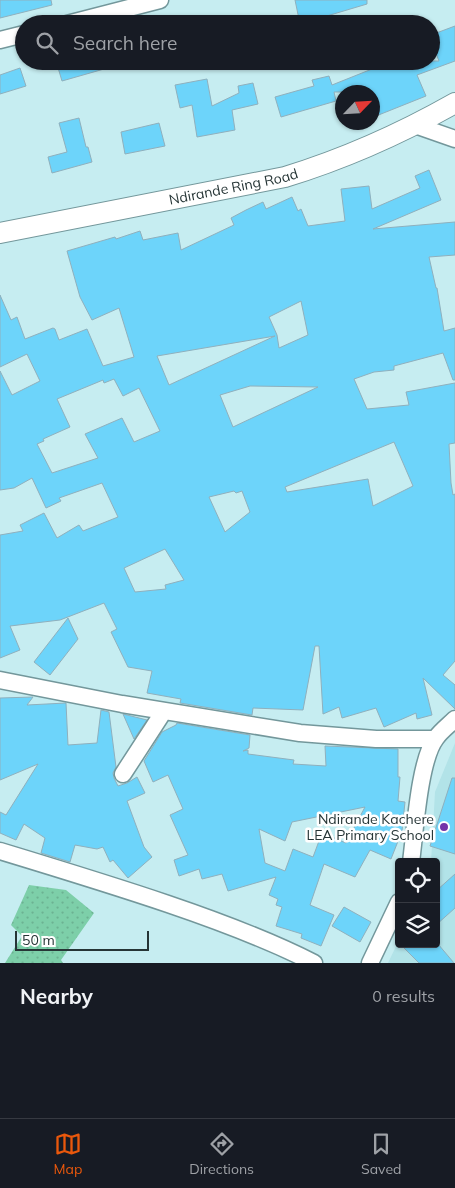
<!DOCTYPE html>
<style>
:root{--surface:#171b24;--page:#20242c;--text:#f1f3f6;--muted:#9ea1a6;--line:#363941;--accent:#ea580c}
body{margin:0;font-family:Mulish,sans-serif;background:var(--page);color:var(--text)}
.controls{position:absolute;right:15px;bottom:15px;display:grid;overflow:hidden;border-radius:5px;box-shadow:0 1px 4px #0004}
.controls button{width:45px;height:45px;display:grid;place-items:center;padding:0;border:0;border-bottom:1px solid var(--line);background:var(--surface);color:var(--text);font:25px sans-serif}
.compass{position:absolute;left:335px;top:85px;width:45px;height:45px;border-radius:50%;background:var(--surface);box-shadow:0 1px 4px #0004;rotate:65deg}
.scale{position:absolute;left:15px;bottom:12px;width:134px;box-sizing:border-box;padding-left:5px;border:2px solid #263536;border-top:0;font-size:14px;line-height:18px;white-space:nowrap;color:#263536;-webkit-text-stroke:4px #fff;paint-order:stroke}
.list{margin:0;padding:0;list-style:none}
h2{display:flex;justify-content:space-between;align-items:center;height:65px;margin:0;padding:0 20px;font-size:21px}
h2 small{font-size:16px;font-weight:400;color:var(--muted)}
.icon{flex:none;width:28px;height:28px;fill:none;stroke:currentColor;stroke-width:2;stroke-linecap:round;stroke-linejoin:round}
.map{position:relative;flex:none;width:455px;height:963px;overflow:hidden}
.search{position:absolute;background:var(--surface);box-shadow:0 1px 4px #0004;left:15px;right:15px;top:15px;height:55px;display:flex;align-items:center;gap:12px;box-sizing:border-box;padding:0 18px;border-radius:28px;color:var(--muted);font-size:19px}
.sheet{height:155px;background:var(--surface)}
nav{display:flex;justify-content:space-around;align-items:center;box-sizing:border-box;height:70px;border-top:1px solid var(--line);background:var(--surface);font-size:14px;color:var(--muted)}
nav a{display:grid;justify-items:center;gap:2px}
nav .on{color:var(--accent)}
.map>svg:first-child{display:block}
.built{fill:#b2e3e8}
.grass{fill:url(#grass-dots)}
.building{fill:#6dd4fa;stroke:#8fb0bd;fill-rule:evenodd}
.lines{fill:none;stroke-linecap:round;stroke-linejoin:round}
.minor-casing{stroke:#73979b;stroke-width:19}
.tertiary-casing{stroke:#73979b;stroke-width:22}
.minor{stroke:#fff;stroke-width:16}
.tertiary{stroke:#fff;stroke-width:20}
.poi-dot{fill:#7434a9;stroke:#fff;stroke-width:2}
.labels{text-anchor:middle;stroke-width:5;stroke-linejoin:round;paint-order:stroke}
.street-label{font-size:14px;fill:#263536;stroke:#fff}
.poi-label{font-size:14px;fill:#263536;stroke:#fff;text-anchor:end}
</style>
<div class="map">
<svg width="455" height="963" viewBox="0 0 455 963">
<defs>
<pattern id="grass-dots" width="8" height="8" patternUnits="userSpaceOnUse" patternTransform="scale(1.25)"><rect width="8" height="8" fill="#7dcfa9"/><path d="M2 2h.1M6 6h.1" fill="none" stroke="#6cb292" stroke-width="1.8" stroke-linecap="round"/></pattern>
</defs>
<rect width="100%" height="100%" fill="#c6edf1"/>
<!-- built -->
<path class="built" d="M455,743V963H388L399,940V944H436V862H431L435,792Z"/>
<!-- grass -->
<path class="grass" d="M29,885L66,890L94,913L61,960L63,963H5L22,936L11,925Z"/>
<!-- building -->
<path class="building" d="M0,0H51L52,5L0,18Z
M295,0H367V4L300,24Z
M455,26V61L417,75L426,96L376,116L372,106V92H334L336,101L281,117L275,97L314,86L312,80L329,76L332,85L392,61H439L431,41V35Z
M56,61H117L118,65L62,81Z
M20,68L26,86L0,94V75Z
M207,79L212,106L239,93L238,86L253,83L258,104L232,110L235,130L197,137L192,105L180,108L175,85Z
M79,118L86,147H88L92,162L52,173L48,157L67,152L59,123Z
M159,123L165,146L125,154L121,132Z
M429,170L441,200L373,229L455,222V255L429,257L436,288H437L444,331L455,328V380H453L443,353L394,366V370L374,372L354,379L367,409L409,405L406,392L455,383V443L449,444L451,483L453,495L455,494V661L443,675L455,685V709L423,678L432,715L417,719L416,713L384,727L376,708L342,718L339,707L323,714L319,646H315L303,710L253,708L252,715L180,703L181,699L147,693L152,671L128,667L111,632L117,629L104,603L60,620L10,626L20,650L0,658V535L23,531L20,525L44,513L57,538L79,525L83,531L118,517L102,483L59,498L61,501L46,508L32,478L14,488L0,490V371L12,395L40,381L27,354L0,367V295L11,320L17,317L25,339L53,328L55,329L59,340L87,329L103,366L134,357L119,308L92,320L80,297L67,251L115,237L116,239L140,231L143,240L178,233L181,250L234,225L231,218L246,210L263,202L266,209L292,197L298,211L301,209L308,226L345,221L341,189L369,186L372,209L420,188L415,176ZM301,301L308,335L279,348L277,335L269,317ZM275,336L169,385L157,356ZM114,379L123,396L139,388L160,431L134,442L122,418L85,434L98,458L52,473L37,444L44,441L43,439L70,427L57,399L103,380L104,383ZM250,386L318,387L233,427L220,395ZM394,442L413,486L373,506L368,479L287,492L285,487ZM234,491L236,493L242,491L250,512L225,532L209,497ZM165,549L184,580L165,585L166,589L135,592L124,568Z
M68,618L78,639L50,675L34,662Z
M33,697L27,705L66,703L68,745L97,743L101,710L109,712L116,767L113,773L114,778L118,786L127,783L137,777L145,793L127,801L144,847L152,857L128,878L113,860L110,862L103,847L97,849L75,845L70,862L41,853L45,838L24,824L16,840L0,833V812L6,815L38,764L0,780V698Z
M123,714L147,720L134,739Z
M177,723L250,735L249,748L243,751L248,750V754L294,760L293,764L326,766L325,746L398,749V777H400L398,801L405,802L402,831L391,859L370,850L355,877L324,864L310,905L334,915L321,946L301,938L302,934L276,926L282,907L276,905L278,899L269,895L276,877L228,891L222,874L202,879L199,869L179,876L174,860L188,855L170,815L183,809L168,775L153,782L144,761L162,732L176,725ZM365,807L346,843L322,833L313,857L293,849L285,871L265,863L259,829L285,841L292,822Z
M452,778H455V854L430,846Z
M455,874V908L436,925V891Z
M344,907L371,922L360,942L332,926Z
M400,944H438L454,963H419Z"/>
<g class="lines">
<defs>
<path id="minor" d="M67,24L160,0
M0,40L24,34
M415,125L455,139
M0,680L122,704L300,733L376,739H435
M123,774L164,711
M0,851C56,868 112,885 168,904C218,921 267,939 314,963
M411,862C415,833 419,760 436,738C441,731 449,725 455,719
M370,963L399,902"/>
<g id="tertiary">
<path id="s1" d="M0,233L285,177C344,159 402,133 455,103"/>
</g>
</defs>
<!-- minor casing -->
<use href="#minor" class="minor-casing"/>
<!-- tertiary casing -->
<use href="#tertiary" class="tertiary-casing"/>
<!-- minor -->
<use href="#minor" class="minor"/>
<!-- tertiary -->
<use href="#tertiary" class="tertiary"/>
</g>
<!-- markers -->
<circle class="poi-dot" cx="444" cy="827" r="5"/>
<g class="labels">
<!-- street labels -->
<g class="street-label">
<text dy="5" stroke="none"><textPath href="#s1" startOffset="238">Ndirande Ring Road</textPath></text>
</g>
<!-- poi labels -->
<g class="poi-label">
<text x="434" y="824">Ndirande Kachere<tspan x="434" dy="16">LEA Primary School</tspan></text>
</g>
</g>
</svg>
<div class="controls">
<button><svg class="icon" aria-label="locate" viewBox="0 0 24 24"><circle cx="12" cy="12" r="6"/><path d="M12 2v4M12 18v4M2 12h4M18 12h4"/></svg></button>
<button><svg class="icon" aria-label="layers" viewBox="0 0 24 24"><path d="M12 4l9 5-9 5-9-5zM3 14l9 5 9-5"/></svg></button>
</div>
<svg class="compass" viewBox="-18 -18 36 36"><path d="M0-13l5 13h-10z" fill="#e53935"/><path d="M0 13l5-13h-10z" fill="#9ea1a6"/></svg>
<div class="scale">50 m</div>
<div class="search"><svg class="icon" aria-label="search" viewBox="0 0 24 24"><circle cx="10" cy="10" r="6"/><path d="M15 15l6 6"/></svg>Search here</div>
</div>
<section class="sheet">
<h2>Nearby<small>0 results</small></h2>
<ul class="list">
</ul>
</section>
<nav>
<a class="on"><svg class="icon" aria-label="map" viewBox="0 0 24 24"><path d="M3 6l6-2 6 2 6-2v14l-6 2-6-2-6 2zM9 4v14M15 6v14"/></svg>Map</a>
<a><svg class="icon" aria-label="directions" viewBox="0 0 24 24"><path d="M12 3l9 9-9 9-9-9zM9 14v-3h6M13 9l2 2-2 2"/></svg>Directions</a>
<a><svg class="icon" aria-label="saved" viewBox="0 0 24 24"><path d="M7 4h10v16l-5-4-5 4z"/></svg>Saved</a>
</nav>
